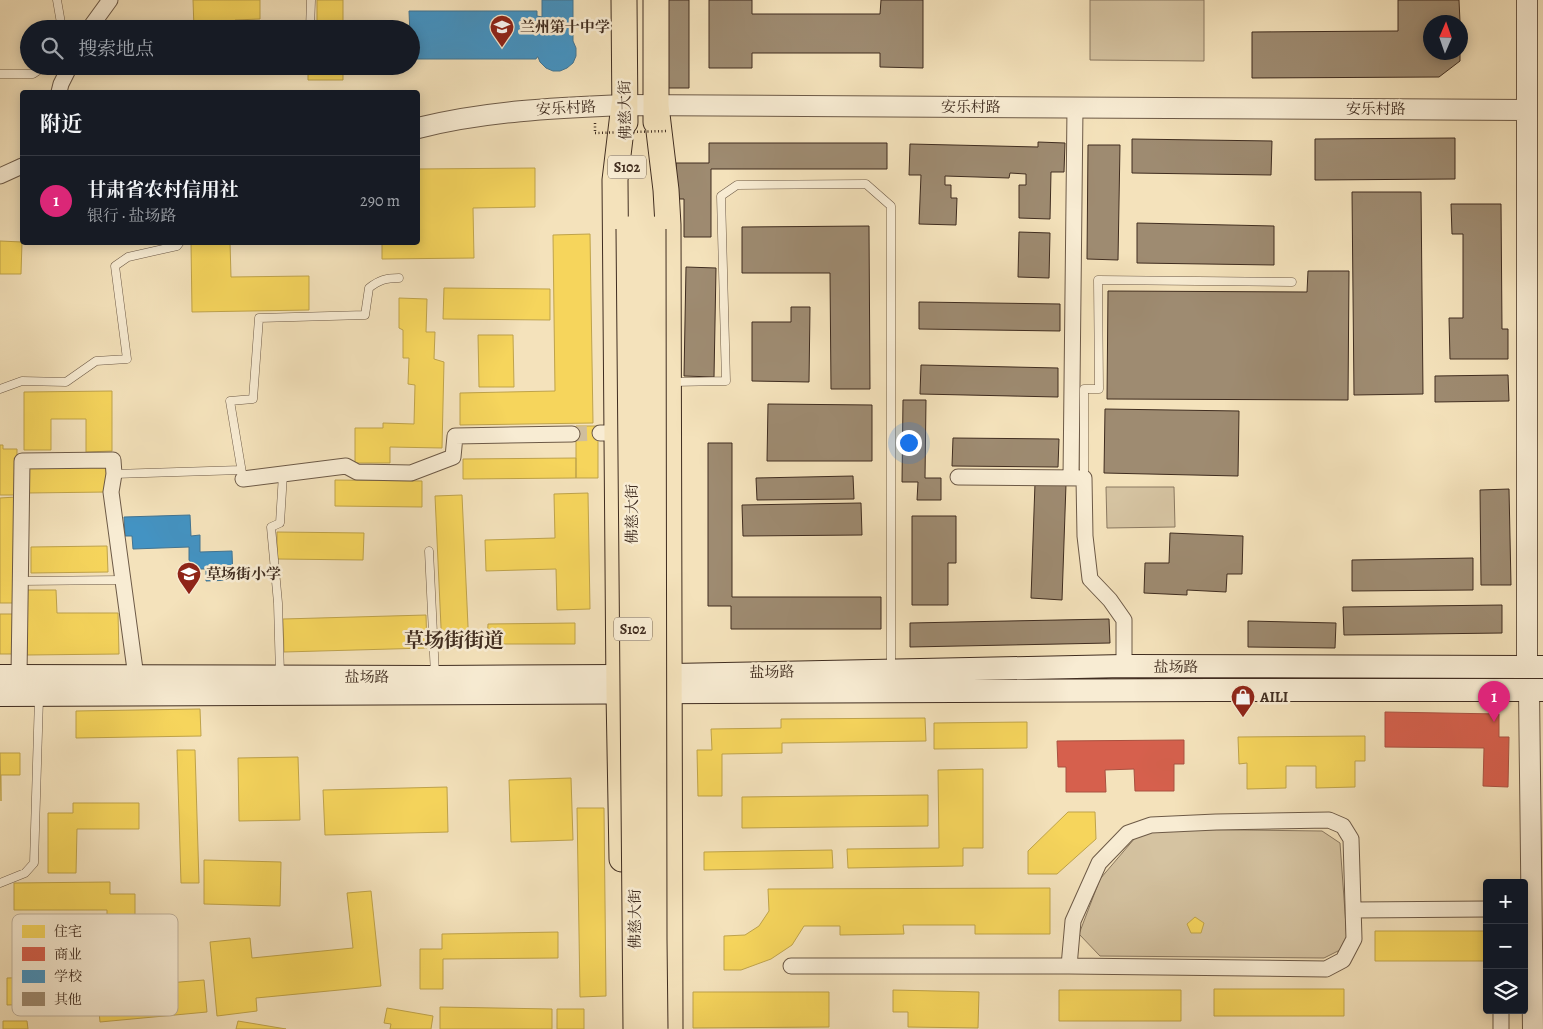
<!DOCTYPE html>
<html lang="zh">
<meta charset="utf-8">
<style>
:root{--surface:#171b24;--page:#20242c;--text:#f1f3f6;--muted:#9ea1a6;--line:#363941;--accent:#db2777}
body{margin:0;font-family:Alegreya,"Noto Serif SC",serif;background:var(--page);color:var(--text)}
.controls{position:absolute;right:15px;bottom:15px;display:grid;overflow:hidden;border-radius:5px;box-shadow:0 2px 12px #0003}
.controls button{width:45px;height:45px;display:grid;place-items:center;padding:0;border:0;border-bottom:1px solid var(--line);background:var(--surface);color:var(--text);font:25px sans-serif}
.compass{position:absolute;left:1423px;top:15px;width:45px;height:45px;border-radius:50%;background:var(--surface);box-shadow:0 2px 12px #0003;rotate:2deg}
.you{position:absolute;left:908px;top:442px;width:18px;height:18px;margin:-12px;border:4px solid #fff;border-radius:50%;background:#1a73e8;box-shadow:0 0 0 8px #1a73e833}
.badge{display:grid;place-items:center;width:32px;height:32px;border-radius:50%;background:var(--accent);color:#fff;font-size:16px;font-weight:700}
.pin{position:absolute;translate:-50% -41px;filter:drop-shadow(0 1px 2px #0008)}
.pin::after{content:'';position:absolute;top:26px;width:18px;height:15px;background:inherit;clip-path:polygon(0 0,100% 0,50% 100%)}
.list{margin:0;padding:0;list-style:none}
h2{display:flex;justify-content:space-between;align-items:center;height:65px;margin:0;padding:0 20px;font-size:21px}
h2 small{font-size:16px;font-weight:400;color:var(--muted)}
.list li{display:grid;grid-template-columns:32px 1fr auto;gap:15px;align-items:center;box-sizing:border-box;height:90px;padding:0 20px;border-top:1px solid var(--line)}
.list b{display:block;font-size:19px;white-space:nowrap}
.list p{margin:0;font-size:16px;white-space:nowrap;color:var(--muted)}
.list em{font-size:16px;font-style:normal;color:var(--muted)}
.icon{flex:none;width:28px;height:28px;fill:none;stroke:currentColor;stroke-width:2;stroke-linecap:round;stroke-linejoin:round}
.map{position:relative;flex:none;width:1543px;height:1029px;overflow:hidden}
.search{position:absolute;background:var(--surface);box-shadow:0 2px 12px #0003;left:20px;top:20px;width:400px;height:55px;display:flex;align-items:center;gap:12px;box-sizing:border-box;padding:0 18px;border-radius:28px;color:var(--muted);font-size:19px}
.panel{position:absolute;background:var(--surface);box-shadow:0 2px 12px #0003;left:20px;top:90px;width:400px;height:155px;border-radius:5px}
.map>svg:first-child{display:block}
.green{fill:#d5c3a1;stroke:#8a7860}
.homes{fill:#f6d55c;stroke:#bfa34a}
.shops{fill:#d6604d;stroke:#a95140}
.schools{fill:#4393c3;stroke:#427492}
.building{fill:#9e8b71;stroke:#402d20}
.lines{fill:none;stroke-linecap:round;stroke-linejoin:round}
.minor-tunnel{stroke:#d0be9c;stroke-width:15;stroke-dasharray:15 8;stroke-linecap:butt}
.service-casing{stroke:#6d5a47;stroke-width:9}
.minor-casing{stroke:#6d5a47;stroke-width:17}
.tertiary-casing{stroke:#6d5a47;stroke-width:22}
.secondary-casing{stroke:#402d20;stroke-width:24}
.primary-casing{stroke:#402d20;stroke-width:27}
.path{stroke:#402d20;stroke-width:2.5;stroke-dasharray:1 2.5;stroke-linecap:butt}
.service{stroke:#f8ecd3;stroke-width:8}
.minor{stroke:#f8ecd3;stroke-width:15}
.tertiary{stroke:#f8ecd3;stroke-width:20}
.secondary{stroke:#f8ecd3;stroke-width:22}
.primary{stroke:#f4e2bb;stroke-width:25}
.primary-bridge-casing{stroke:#402d20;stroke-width:27;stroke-linecap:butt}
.path-bridge{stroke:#402d20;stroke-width:2.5;stroke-dasharray:1 2.5;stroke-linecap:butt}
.primary-bridge{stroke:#f4e2bb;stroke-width:25}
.labels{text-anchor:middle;stroke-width:5;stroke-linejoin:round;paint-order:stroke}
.shield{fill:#f8ecd3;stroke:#776656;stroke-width:1}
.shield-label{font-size:14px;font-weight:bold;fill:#402d20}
.poi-label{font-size:15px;font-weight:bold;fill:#402d20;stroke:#f8ecd3;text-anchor:start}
.street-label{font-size:15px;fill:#402d20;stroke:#f8ecd3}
.district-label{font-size:20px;font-weight:bold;fill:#402d20;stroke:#f8ecd3}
.key{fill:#f8ecd3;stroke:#c1b39d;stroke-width:1}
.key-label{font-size:14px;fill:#402d20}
</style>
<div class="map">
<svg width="1543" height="1029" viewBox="0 0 1543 1029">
<rect width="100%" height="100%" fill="#f4e2bb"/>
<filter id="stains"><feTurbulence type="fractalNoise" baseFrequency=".004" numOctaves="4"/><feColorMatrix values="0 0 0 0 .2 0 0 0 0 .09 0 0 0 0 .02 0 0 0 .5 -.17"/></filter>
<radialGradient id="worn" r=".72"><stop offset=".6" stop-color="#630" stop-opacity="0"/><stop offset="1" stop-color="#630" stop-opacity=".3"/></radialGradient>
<!-- green -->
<path class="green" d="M1090,0H1204V61L1090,60Z
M1106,487H1174L1175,527L1107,528Z
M1162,829L1322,831L1340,843L1347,940L1340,950L1324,958L1100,956L1079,934L1100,879L1135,838Z"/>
<!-- homes -->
<path class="homes" d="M193,0H260V19L235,20V29H261H194Z
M317,0H343V29H317Z
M308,66H343V80H308Z
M535,168V207L473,208L474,258L382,259V242H418V169Z
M590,234L593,423L460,425V393L555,391L553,235Z
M0,241L22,242L21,274H0Z
M191,242H230L231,277L309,276V310L192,312Z
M444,288L550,289V320L443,319Z
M399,298L427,299L426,332H435L434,359L444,362L442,448L390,447V463H355V428H383V423L414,424L415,385L408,384L409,358H403V330L399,328Z
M478,335H513L514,387H479Z
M112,391V451L86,452V419H51V450H24V392Z
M576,426H598V478H576Z
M0,445H3V449H17V495H0Z
M576,458V478L463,479V459Z
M28,466H106L107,492L28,493Z
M335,480L422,481V507L335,506Z
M588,493L590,609L557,610L556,569L486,571L485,540L555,538L554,494Z
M462,495L469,648L442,649L435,496Z
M16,497V603H0V498Z
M277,532L364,533L363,560L277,559Z
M107,546L108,572L31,573V547Z
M26,590H56L57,613H118L119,654L27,655Z
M0,614H15V654H0Z
M426,615L427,648L284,652L283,619Z
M575,623V644H487L488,624Z
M200,709L201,736L76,738V711Z
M925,718L926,741L782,743V753L722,754V796H698L697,750H712L711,729L781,728V719Z
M1027,722V748L934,749V723Z
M1365,736V761H1355V787L1316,788V766H1286V788L1247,789V763L1239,764L1238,737Z
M177,750H195L199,883H181Z
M0,753H20V775H1V801Z
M298,757L300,820L239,821L238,758Z
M983,769V848H963V866L848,868L847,849L939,848L938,770Z
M571,778L573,840L511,842L509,780Z
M447,787L448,832L325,835L323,790Z
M928,795V826L742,828V797Z
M73,803H139V829H77L76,873H48V813H73Z
M577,808H604L606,996L580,997Z
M1068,812H1095L1096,839L1057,874H1028V851Z
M832,850L833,868L704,870V852Z
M204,860L281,862L280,906L204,904Z
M110,882V894H135V963H107V910H14V883Z
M1050,888V934H975V925H903L904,934L840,935V926H804L792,945L771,959L741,970H724V936L745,935L759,926L769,911L768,889Z
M371,891L381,986L256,998L257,1011L217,1016L210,942L250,938L252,958L353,948L347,893Z
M1195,917L1204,923L1201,933H1191L1187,924Z
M1375,931H1487V961H1375Z
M558,932V958L443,959V989H420V949H442V934Z
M87,976L88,1003L7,1005V978Z
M204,980L207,1012L100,1022L97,989Z
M1214,989H1344V1016H1214Z
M893,990L979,992L978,1028L908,1027V1012H893Z
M1059,990H1181V1021H1059Z
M693,992H829V1027L693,1028Z
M440,1007L552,1009V1029H440Z
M387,1008L433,1016L431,1029H390L391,1024L384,1023Z
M557,1009H584V1029H557Z
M3,1021H27L28,1029H3Z
M238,1021L286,1029H236Z"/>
<!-- shops -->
<path class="shops" d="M1385,712L1499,714V737H1509L1508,787L1483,786L1484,748L1385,747Z
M1184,740V764H1174V791H1135L1134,769L1105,770L1106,792H1066V767H1058L1057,741Z"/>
<!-- schools -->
<path class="schools" d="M542,0H573V41L576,48V56L573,63L567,68L560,71H553L546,68L540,62L538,57H537L536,59H411L409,11H537V16L542,17Z
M190,515L191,536L200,535V552L232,551L233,580L206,581V569H195L189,560V547L133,549L132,536H125L124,517Z"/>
<!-- building -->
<path class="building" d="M663,0H689V88H663Z
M709,0H752V14H880L881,0H923V68L880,67V53H752V68H709Z
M1398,0H1459L1460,22H1430V52H1460V61L1439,77L1252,78V32L1398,31Z
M1455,138V179L1315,180V139Z
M1132,139L1272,141L1271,175L1132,173Z
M1038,142L1065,143L1064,172H1051L1050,219L1019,218V185H1026V174L1010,173L1009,178L945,176V185H951V198H957L956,225L919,224L921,175H909L910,144L1038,147Z
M709,143H887V169H711V237H684V199H676V163H709Z
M1088,145H1120L1118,260L1087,259Z
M1352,192H1421L1423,394L1354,395Z
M1451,204H1501L1502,329H1508V359H1450L1449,318H1463V234H1452Z
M1137,223L1274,226V265L1137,263Z
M869,226L870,389H831L830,273H742V227Z
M1019,232L1050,233L1049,278L1018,277Z
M686,267L716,268L714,377L684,376Z
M1308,271H1349L1348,400L1107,399L1108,291L1307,292Z
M919,302L1060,304V331L919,329Z
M791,307H810L809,382L752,381V322H791Z
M921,365L1058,368V397L920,394Z
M1508,375L1509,401L1435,402V376Z
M903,400H926L925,478H941V500H917L918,482H902Z
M768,404L872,405V461H767Z
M1105,409L1239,411L1238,476L1104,473Z
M953,438L1059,439L1058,467L952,466Z
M708,443H732V597H881V629H731V606H708Z
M853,476L854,499L757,500L756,478Z
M1035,483L1066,484L1062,600L1031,598Z
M1509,489L1511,585H1481L1480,490Z
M861,503L862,535L743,536L742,505Z
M912,516H956V563H948V605H912Z
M1170,533L1243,536L1242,574H1227L1226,592L1187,590V595L1144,593L1145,563H1169Z
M1473,558V590L1352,591V560Z
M1502,605V633L1344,635L1343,607Z
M1109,619L1110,643L910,647V623Z
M1248,621L1336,623L1335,648L1248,647Z"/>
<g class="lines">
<!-- minor-tunnel -->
<path class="minor-tunnel" d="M572,434L600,433"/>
<defs>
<path id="service" d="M57,0L62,29
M310,29L311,0
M0,74H33L45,66
M672,382L726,381L721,196L737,185L866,184L891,206V668
M0,389L22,381L66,382L96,361L127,359L115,266L128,257L177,246L180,242
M114,474L241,470
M1084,478V389H1099L1098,280L1292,282
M243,479L230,401L253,399L259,318L365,315L369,288C379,280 386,278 399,278
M429,551L435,675
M19,581L124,580
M280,675L278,603L271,527L280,523L283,474
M0,883L25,873L34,863L39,698"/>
<path id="minor" d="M89,29L110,0
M59,92L61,84L70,66
M0,176L22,166
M600,433H616
M958,477L1084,478L1085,536L1090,579L1110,600L1124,620V666
M1071,478L1075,108
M243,479L346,466L357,472L411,473L453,457L455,436L572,434
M19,676L22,461L113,460L114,474L111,492L136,677
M1354,910L1487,909
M791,966H1069L1326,969L1343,960L1354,939L1351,839L1343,826L1329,820L1216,822L1151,825L1128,833L1099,863L1073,921L1069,966
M1501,1010V1029"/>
<path id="tertiary" d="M1527,0V667
M418,128C485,111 554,108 624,105L1527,110
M1529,690L1533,1029"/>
<path id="secondary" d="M0,676L435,677L619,676L1124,666L1543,667
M0,695L1212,690H1543"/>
<path id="primary" d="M624,0L625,122
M656,0V122
M656,106L666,190L668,225L670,1029
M622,859L619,693L615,180L624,105"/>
</defs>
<!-- service casing -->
<use href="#service" class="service-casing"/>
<!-- minor casing -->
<use href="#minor" class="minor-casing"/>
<!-- tertiary casing -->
<use href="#tertiary" class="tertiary-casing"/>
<!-- secondary casing -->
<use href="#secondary" class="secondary-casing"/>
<!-- primary casing -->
<use href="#primary" class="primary-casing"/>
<!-- path -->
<path class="path" d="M595,123V133"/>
<!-- service -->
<use href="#service" class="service"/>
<!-- minor -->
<use href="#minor" class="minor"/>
<!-- tertiary -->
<use href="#tertiary" class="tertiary"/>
<!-- secondary -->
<use href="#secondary" class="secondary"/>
<!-- primary -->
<use href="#primary" class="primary"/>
<defs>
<path id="primary-bridge" d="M629,229L636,1029
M653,229L654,939L655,1029"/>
</defs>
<!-- primary-bridge casing -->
<use href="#primary-bridge" class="primary-bridge-casing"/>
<!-- path-bridge -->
<path class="path-bridge" d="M595,133L667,131"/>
<!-- primary-bridge -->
<use href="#primary-bridge" class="primary-bridge"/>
</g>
<!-- icons -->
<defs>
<symbol id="school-pin" viewBox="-11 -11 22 30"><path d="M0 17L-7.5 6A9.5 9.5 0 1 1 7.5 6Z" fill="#8f2418" stroke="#f8ecd3"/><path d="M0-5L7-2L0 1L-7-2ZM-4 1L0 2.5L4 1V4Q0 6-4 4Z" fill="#fff"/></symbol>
<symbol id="shop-pin" viewBox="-11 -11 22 30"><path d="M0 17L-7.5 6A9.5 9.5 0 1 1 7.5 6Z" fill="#8f2418" stroke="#f8ecd3"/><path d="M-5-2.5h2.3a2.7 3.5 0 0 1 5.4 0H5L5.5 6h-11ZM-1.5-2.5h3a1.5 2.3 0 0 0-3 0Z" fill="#fff"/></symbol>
</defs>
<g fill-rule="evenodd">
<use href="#school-pin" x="488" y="13" width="28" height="38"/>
<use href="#school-pin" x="175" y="560" width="28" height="38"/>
<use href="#shop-pin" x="1229" y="683" width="28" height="38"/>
</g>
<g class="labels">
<!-- shield labels -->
<g class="shield">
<rect x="608" y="155.5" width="38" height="23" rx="4"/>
<rect x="614" y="617.5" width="38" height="23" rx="4"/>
</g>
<g class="shield-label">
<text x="627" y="172">S102</text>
<text x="633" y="634">S102</text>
</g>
<!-- poi labels -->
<g class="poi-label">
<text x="520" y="32">兰州第十中学</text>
<text x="206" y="579">草场街小学</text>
<text x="1260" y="702">AILI</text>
</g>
<!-- street labels -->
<g class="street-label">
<text x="971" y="112">安乐村路</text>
<text transform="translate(566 108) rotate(-3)" y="5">安乐村路</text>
<text x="1376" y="114">安乐村路</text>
<text transform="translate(625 110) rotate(-91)" y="5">佛慈大街</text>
<text transform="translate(632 514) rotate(-90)" y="5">佛慈大街</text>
<text x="1176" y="672">盐场路</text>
<text transform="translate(772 672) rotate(-1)" y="5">盐场路</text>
<text x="367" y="682">盐场路</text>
<text transform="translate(635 919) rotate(-90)" y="5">佛慈大街</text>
</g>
<!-- district labels -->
<g class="district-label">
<text x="454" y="647">草场街街道</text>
</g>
</g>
<!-- legend -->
<rect x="12" y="914" width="166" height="102" rx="8" class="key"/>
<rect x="22" y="925" width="23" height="13" fill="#f6d55c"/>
<rect x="22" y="947" width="23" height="14" fill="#d6604d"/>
<rect x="22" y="970" width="23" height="13" fill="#4393c3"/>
<rect x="22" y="992" width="23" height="14" fill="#9e8b71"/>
<g class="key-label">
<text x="54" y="936">住宅</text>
<text x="54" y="959">商业</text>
<text x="54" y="981">学校</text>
<text x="54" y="1004">其他</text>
</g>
<rect width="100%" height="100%" filter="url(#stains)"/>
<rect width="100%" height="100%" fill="url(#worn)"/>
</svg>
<div class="controls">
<button>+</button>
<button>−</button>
<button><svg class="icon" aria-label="layers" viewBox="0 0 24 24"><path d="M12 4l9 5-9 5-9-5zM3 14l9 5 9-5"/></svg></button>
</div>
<svg class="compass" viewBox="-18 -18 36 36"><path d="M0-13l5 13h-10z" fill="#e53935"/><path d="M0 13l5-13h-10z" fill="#9ea1a6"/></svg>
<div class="you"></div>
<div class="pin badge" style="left:1494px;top:722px">1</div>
<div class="search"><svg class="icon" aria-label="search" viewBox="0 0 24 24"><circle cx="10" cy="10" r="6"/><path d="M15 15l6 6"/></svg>搜索地点</div>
<section class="panel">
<h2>附近<small></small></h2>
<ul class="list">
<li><span class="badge">1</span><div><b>甘肃省农村信用社</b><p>银行 · 盐场路</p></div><em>290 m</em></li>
</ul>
</section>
</div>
